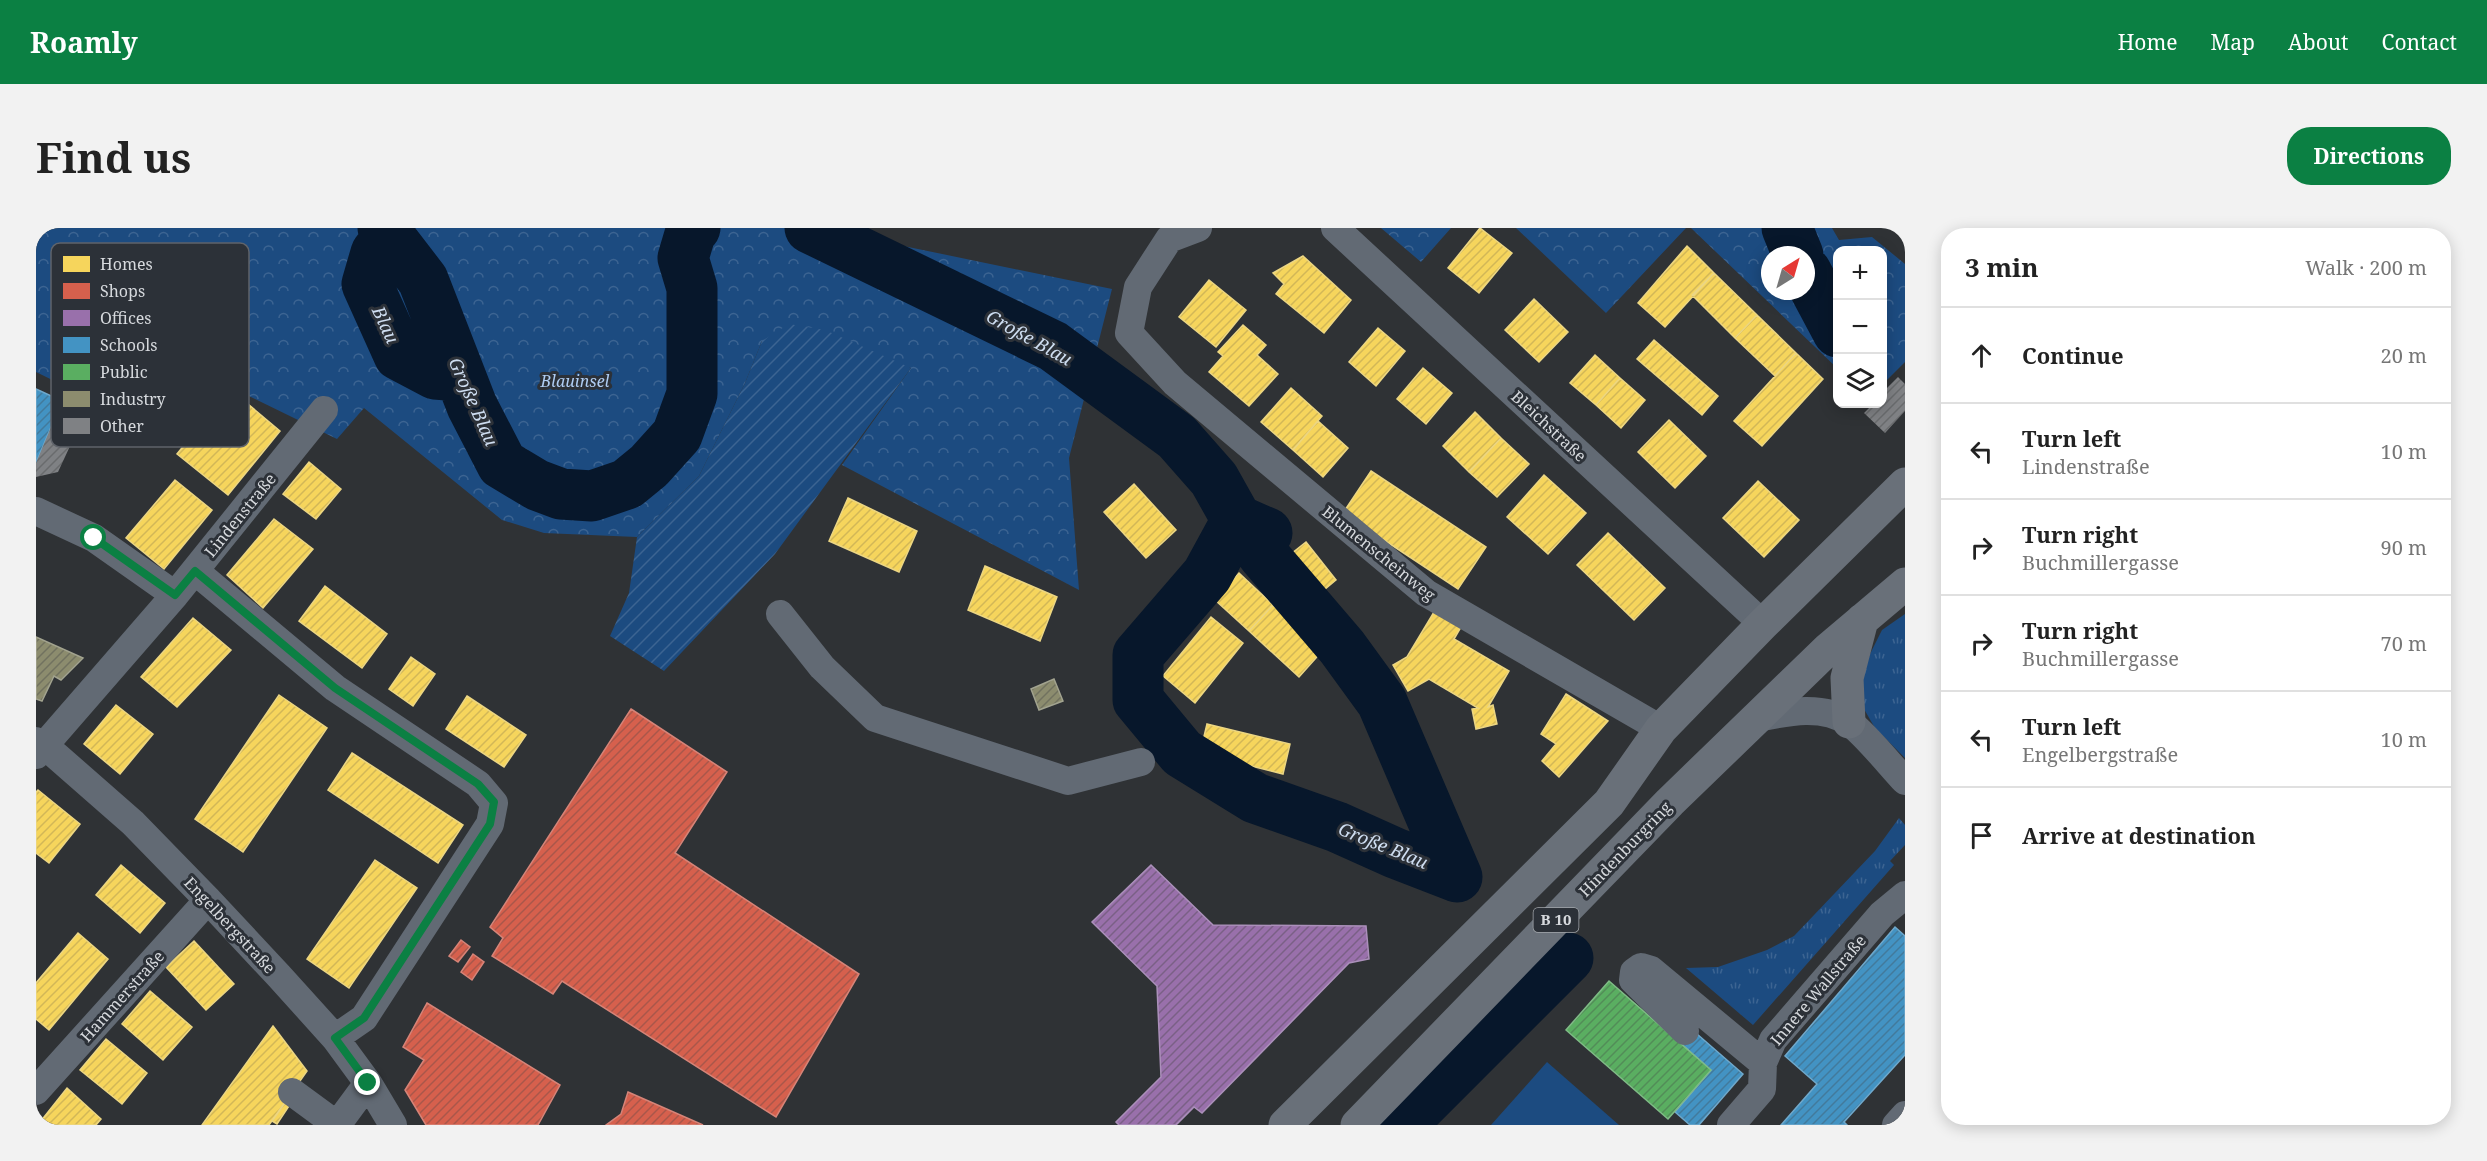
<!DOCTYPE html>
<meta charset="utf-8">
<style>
:root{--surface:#fff;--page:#f2f2f2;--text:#222;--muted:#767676;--line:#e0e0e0;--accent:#0b8043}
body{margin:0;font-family:"Noto Serif",serif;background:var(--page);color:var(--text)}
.controls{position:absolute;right:18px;top:18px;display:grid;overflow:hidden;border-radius:12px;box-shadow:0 3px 15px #0003}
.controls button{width:54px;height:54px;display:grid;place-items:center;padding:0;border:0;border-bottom:2px solid var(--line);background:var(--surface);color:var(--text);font:30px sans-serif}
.compass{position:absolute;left:1725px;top:18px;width:54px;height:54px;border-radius:50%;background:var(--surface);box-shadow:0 3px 15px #0003;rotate:37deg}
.stop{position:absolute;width:18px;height:18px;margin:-14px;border:4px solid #0b8043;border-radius:50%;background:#fff}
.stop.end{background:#0b8043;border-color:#fff;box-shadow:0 2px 6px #0008}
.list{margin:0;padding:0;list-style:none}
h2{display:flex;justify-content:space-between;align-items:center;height:78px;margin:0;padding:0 24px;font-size:26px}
h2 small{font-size:20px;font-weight:400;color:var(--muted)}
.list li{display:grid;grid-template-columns:39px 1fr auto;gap:18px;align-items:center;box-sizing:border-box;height:96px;padding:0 24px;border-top:2px solid var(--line)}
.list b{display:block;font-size:22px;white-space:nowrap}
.list p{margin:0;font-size:20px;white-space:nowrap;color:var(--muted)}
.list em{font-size:20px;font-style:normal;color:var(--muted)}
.icon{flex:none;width:33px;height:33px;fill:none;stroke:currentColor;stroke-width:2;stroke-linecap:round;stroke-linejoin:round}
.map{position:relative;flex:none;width:1869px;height:897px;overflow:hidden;border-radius:24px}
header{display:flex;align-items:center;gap:36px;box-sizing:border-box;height:84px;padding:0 30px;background:var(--accent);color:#fff}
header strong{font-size:28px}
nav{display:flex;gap:33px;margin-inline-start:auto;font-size:21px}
.intro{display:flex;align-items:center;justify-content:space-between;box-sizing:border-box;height:144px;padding:0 36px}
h1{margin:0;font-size:42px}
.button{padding:15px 27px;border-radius:24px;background:var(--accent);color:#fff;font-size:21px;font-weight:700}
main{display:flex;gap:36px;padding:0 36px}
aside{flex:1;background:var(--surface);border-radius:24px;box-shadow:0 3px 15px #0003}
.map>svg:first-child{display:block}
.grass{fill:url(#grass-tufts)}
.park{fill:url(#park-crowns);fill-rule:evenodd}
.garden{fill:url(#garden-furrows)}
.pitch{fill:#1c4b80}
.homes{fill:url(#homes-hatch);stroke:#ecd683;stroke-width:1.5}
.shops{fill:url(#shops-hatch);stroke:#d68478;stroke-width:1.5}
.offices{fill:url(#offices-hatch);stroke:#ab90ba;stroke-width:1.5}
.schools{fill:url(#schools-hatch);stroke:#6fa8cb;stroke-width:1.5}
.public{fill:url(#public-hatch);stroke:#7fbb86;stroke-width:1.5}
.industry{fill:url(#industry-hatch);stroke:#a2a38f;stroke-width:1.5}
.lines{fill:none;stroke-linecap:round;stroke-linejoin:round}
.river{stroke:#07172b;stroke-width:51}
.building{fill:url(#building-hatch)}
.minor{stroke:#626a74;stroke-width:28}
.highway{stroke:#697079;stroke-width:33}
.route{stroke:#0b8043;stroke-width:8}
.labels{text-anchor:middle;stroke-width:6;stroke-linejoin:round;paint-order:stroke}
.shield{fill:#2c3138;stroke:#a3a7ac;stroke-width:1.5}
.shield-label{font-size:15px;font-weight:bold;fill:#d6d9dd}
.park-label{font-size:16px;font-style:italic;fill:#afcdf3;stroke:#2c3138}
.street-label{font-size:16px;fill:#d6d9dd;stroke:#2c3138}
.water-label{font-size:18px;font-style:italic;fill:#ceddf0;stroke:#2c3138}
.key{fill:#2c3138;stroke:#5f636a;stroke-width:1.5}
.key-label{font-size:16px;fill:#d6d9dd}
</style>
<header>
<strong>Roamly</strong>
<nav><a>Home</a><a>Map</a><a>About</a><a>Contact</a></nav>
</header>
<div class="intro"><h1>Find us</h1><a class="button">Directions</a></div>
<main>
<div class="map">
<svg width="1869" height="897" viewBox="0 0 1869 897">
<defs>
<pattern id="grass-tufts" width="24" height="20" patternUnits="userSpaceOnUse" patternTransform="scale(1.5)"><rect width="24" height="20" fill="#1c4b80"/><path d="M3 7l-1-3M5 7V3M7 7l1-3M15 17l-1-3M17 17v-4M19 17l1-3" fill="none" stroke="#3c6492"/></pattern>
<pattern id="park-crowns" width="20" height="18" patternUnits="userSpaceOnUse" patternTransform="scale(1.5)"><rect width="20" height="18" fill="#1c4b80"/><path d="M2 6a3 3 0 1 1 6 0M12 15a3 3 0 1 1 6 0" fill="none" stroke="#3c6492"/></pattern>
<pattern id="garden-furrows" width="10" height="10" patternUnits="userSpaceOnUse" patternTransform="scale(1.5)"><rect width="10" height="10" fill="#1c4b80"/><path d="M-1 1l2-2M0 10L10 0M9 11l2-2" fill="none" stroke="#3c6492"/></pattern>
<pattern id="homes-hatch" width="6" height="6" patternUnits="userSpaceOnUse" patternTransform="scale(1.5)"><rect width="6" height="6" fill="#f6d55c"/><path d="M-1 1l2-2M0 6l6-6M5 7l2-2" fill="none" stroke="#d2b757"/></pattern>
<pattern id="shops-hatch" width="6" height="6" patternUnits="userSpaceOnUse" patternTransform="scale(1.5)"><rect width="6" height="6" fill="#d6604d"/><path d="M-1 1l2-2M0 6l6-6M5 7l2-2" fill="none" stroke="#a9574a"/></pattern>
<pattern id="offices-hatch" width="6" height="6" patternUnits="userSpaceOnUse" patternTransform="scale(1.5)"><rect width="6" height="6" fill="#9970ab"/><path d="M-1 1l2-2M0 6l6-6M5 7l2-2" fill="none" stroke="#7a6086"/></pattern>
<pattern id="schools-hatch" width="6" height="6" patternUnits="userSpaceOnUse" patternTransform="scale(1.5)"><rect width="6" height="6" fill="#4393c3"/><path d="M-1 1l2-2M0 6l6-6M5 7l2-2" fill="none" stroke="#427a9c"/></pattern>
<pattern id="public-hatch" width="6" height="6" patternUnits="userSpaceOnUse" patternTransform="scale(1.5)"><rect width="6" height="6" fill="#5aae61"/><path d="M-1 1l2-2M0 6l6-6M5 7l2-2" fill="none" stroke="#528d58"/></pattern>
<pattern id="industry-hatch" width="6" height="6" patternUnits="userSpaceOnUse" patternTransform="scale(1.5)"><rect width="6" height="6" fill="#8c8c6e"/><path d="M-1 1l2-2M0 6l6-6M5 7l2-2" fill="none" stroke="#71725f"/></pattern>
<pattern id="building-hatch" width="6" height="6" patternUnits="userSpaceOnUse" patternTransform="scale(1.5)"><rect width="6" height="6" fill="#7f8184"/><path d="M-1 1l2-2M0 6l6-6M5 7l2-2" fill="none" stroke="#696b6d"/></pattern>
</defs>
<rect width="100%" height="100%" fill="#2f3235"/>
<!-- grass -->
<path class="grass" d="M1869,386V530L1839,500L1821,469L1834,426L1846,402Z
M1863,590L1869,597V617L1854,633L1858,637L1717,797L1650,740L1682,739L1731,722L1758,708L1839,623Z"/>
<!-- park -->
<path class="park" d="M0,0H780L1076,61L1033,230L1043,362L806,237L875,140L726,113L709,155L663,248L601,309L508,305L466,292L328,180L301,211L172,148L123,204L0,144Z
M1345,0H1415L1385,34Z
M1480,0H1650L1570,85Z
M1655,0H1796L1803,12L1836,9L1869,36V134L1847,156L1846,22H1802L1801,140ZM1734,27H1770V63H1734Z"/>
<!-- garden -->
<path class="garden" d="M753,96L789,102L875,140L739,326L628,443L574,408L593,365L601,309L663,248L709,155L726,113Z"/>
<!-- pitch -->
<path class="pitch" d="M1511,834L1583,897H1455Z"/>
<!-- homes -->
<path class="homes" d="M1444,0L1476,25L1443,65L1412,40Z
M1651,18L1678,45L1629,99L1602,75Z
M1267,28L1315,72L1288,105L1240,66L1248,56L1237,45Z
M1678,45L1721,87L1699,110L1656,67Z
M1173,52L1210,82L1180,119L1143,89Z
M1498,71L1532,104L1503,134L1469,102Z
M1721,87L1760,125L1739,148L1699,110Z
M1207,97L1230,117L1221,127L1242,146L1213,178L1173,144L1187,128L1182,124Z
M1342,100L1369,123L1340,158L1313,134Z
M1618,112L1682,168L1666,187L1601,131Z
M1760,125L1787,151L1726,218L1698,193Z
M1559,127L1584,150L1560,177L1534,155Z
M1387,140L1416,165L1390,196L1361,171Z
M1584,150L1609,172L1585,200L1560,177Z
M1255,160L1286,188L1257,222L1225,194Z
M194,161L244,203L192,267L141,226Z
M1439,184L1465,210L1433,244L1407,218Z
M1633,192L1670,228L1639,260L1602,224Z
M1282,193L1312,220L1287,249L1257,222Z
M1465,210L1493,236L1461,269L1433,244Z
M273,234L305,261L280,291L247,266Z
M1335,243L1450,319L1422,361L1307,285Z
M1508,247L1550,285L1512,326L1471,289Z
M139,252L176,282L128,341L90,310Z
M1722,253L1763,292L1728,329L1687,290Z
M1098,256L1140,302L1110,330L1068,284Z
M812,270L881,303L863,344L793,313Z
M238,291L277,321L227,380L191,347Z
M1572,305L1629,360L1598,392L1541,337Z
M1270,314L1300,352L1282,367L1251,329Z
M949,338L1021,369L1004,413L932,382Z
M1203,345L1237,377L1213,403L1179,372Z
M289,358L351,406L326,440L263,393Z
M1237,377L1287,422L1263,449L1213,403Z
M1398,384L1425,399L1418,411L1473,443L1452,479L1457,477L1461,496L1440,501L1436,481L1442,480L1393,451L1372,463L1357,437L1371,429Z
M1175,389L1207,415L1159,475L1127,448Z
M157,390L195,422L141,479L105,449Z
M375,429L399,446L377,478L353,461Z
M1530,466L1572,493L1523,549L1506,533L1520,516L1505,506Z
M243,467L291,500L207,624L159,591Z
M431,468L490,507L468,539L410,501Z
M80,477L117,506L84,546L48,516Z
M1171,496L1254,516L1247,546L1164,525Z
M316,525L427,597L402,635L292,562Z
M2,562L44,596L13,635L0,625V564Z
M339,632L381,660L313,760L271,731Z
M85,637L129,675L104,705L60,667Z
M42,705L72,731L13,802L0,791V755Z
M158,713L198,756L170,782L130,739Z
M114,763L156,799L127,832L86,796Z
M237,798L271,843L233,897H166Z
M70,811L111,845L86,876L44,842Z
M31,860L65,891L60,897H8L4,894Z
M251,872L255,875L241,896L236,893Z"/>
<!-- shops -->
<path class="shops" d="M595,481L691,544L639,625L823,746L740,889L526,753L517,766L456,728L467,710L454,699Z
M425,712L434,719L422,734L413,728Z
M437,726L448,734L436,752L425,744Z
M391,775L524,857L502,897H390L369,862L388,832L367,819Z
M592,864L667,897H570L585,886Z"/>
<!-- offices -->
<path class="offices" d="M1115,637L1177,697L1330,698L1333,731L1313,735L1166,885L1158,879L1140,897H1083L1080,894L1125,849L1121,758L1056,694Z"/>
<!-- schools -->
<path class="schools" d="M0,161L26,173L0,235Z
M1859,699L1869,708V827L1808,894L1811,897H1745L1781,856L1749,828Z
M1653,799L1707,846L1663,897H1654L1639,884L1675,842L1641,812Z"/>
<!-- public -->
<path class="public" d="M1573,753L1675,842L1632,891L1530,802Z"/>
<!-- industry -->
<path class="industry" d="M0,409L47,430L25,452L18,448L6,473L0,471Z
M1018,451L1027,473L1003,482L995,461Z"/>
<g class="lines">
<!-- river -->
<path class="river" d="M347,0L387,52L436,178L466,236L501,257L525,266L556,268L591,256L613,238L641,207L656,166V60L647,30L655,3L659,0
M774,0L1017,118L1141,209L1178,251L1201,292L1229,329L1306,419L1346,474L1421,649
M1751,0L1762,27
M353,8L340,25L331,56L363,127L399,146L424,148
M1770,44L1802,104
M1231,305L1201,292L1171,347L1102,427V472L1146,525L1219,570L1301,599L1359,625L1421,649
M1365,897L1532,730"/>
</g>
<!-- building -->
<path class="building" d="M1862,149L1869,156V183L1849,205L1828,185L1837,176H1846V165Z
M26,173L47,190L22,244L0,249V235Z"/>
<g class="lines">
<!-- minor -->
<path class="minor" d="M1162,0L1133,11L1102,59L1093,105L1139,155L1390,365L1625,501
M1299,0L1727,396
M0,283L58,310L139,367
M159,343L299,460L442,556L458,575L454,596L328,790L299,810
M744,386L786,439L839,490L1032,553L1105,534
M1722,490C1751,484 1787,476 1814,495C1830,507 1854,537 1869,553
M0,513L8,517L97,595L172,672L243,748L299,810L332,855L357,897
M0,527L139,367L288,182
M1649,803L1597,752L1598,744L1605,739L1615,742L1727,835
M0,863L172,672
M256,864L301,897
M301,897L332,855
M1695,897L1726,861L1727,835L1737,812L1846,686L1869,667
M1860,897L1869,887"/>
<!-- highway -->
<path class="highway" d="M1813,494L1811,450L1826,392
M1249,897L1573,575L1625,501L1727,396L1869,256
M1321,897L1634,574L1792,421L1869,356"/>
</g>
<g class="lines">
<!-- route -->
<path class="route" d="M58,310L139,367L159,343L299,460L442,556L458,574L454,596L328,790L299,810L332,855"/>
</g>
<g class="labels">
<!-- shield labels -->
<rect class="shield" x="1497.5" y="680" width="45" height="24" rx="4.5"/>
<g class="shield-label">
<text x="1520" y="697">B 10</text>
</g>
<!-- park labels -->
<g class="park-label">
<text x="539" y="159">Blauinsel</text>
</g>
<!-- street labels -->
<g class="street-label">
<text transform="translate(1513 198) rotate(43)" y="6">Bleichstraße</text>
<text transform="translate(204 287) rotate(-51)" y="6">Lindenstraße</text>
<text transform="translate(1343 325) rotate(39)" y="6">Blumenscheinweg</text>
<text transform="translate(1589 621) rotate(-46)" y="6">Hindenburgring</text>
<text transform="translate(194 697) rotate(47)" y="6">Engelbergstraße</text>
<text transform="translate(1782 762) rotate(-50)" y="6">Innere Wallstraße</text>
<text transform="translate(86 768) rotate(-48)" y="6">Hammerstraße</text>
</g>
<!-- water labels -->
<g class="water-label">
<text transform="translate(349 97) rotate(65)" y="6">Blau</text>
<text transform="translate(993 110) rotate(29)" y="6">Große Blau</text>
<text transform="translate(437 174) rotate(66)" y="6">Große Blau</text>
<text transform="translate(1347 618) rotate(22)" y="6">Große Blau</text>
</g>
</g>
<!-- legend -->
<rect x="15" y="15" width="198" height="204" rx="9" class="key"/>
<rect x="27" y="28" width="27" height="16" fill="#f6d55c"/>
<rect x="27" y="55" width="27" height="16" fill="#d6604d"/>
<rect x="27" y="82" width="27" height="16" fill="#9970ab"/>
<rect x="27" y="109" width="27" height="16" fill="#4393c3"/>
<rect x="27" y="136" width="27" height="16" fill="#5aae61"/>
<rect x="27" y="163" width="27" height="16" fill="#8c8c6e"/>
<rect x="27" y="190" width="27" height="16" fill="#7f8184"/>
<g class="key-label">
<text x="64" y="42">Homes</text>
<text x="64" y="69">Shops</text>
<text x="64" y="96">Offices</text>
<text x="64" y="123">Schools</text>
<text x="64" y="150">Public</text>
<text x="64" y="177">Industry</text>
<text x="64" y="204">Other</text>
</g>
</svg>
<div class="controls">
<button>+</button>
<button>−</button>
<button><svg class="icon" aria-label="layers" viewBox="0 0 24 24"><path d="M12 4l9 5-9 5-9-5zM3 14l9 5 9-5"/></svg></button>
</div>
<svg class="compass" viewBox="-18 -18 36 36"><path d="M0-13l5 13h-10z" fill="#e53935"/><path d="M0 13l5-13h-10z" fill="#767676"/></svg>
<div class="stop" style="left:58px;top:310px"></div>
<div class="stop end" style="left:332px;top:855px"></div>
</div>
<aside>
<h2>3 min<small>Walk · 200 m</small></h2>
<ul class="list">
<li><svg class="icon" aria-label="ahead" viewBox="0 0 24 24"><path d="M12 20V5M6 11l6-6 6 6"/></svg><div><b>Continue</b></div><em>20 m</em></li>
<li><svg class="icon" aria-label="left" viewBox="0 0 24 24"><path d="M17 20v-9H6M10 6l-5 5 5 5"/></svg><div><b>Turn left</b><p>Lindenstraße</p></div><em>10 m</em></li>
<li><svg class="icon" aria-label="right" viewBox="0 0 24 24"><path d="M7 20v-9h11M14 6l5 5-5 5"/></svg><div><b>Turn right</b><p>Buchmillergasse</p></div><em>90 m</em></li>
<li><svg class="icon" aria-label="right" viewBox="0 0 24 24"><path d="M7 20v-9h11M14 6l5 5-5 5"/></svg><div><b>Turn right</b><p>Buchmillergasse</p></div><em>70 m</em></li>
<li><svg class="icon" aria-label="left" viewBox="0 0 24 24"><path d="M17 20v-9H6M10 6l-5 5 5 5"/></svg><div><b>Turn left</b><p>Engelbergstraße</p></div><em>10 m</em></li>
<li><svg class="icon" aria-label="arrive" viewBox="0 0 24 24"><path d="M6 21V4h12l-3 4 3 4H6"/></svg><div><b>Arrive at destination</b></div></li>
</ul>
</aside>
</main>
